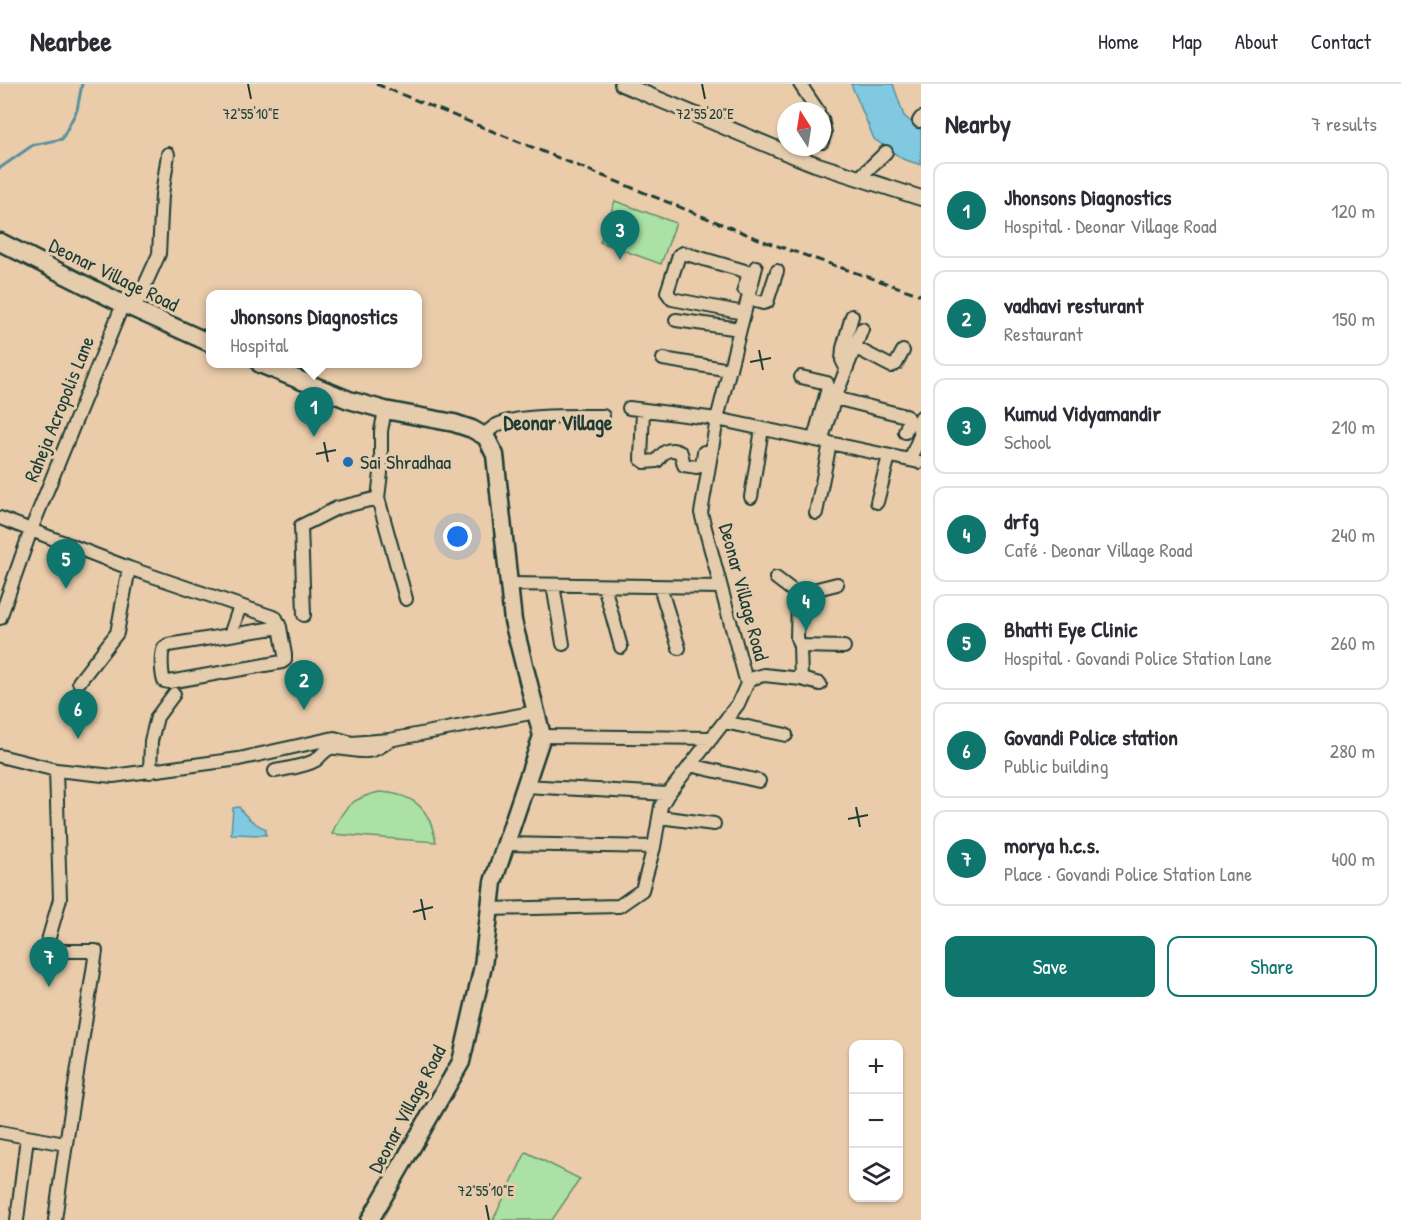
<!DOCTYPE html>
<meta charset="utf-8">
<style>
:root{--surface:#fff;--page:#f2f2f3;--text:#2b2b33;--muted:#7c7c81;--line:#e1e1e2;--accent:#0f766e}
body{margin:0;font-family:"Patrick Hand",sans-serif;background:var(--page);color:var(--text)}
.controls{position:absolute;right:18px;bottom:18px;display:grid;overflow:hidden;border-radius:12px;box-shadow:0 2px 4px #0004}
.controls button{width:54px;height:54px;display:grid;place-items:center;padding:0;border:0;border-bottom:2px solid var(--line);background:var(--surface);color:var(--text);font:30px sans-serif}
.compass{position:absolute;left:777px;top:18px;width:54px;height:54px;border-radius:50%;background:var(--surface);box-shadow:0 2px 4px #0004;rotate:348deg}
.you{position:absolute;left:458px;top:453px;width:21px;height:21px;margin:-15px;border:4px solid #fff;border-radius:50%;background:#1a73e8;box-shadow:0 0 0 9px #1a73e833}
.badge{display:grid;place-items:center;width:39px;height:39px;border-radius:50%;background:var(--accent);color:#fff;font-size:20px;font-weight:700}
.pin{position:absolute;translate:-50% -50px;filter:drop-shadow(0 2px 3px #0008)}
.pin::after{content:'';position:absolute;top:32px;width:21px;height:18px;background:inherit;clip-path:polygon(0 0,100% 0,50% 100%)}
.popup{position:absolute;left:206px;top:206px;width:216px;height:78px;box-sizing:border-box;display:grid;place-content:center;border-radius:12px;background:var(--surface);filter:drop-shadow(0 2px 4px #0005);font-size:20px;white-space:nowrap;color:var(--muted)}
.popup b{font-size:22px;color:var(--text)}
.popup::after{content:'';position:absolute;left:50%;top:100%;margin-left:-12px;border:12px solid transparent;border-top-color:var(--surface)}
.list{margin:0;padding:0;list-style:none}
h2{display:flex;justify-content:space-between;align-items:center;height:78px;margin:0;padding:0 24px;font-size:26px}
h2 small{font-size:20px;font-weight:400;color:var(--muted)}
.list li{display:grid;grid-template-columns:39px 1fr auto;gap:18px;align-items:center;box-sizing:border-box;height:96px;margin:0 12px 12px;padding:0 12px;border:2px solid var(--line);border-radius:12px}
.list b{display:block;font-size:22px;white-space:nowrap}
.list p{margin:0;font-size:20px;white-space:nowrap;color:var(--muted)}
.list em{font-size:20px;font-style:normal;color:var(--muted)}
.actions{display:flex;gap:12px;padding:18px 24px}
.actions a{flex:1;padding:14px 0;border:2px solid var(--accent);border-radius:12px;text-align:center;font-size:21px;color:var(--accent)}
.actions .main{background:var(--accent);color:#fff}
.icon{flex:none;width:33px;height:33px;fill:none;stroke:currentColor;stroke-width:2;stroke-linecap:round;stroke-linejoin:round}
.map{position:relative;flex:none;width:921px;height:1136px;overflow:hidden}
header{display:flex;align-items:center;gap:36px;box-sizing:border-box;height:84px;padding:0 30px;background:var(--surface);border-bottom:2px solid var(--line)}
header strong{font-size:28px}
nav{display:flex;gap:33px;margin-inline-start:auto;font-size:21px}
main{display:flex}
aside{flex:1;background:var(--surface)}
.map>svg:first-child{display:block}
.green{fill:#abe1a4;stroke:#658f6c;stroke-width:1.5}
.water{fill:#81c9e1;stroke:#5a919c;stroke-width:1.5}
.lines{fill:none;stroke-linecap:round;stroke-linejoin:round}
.stream{stroke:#5a919c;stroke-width:3}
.minor-casing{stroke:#1f3d34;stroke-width:16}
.tertiary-casing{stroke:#1f3d34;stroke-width:18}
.secondary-casing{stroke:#1f3d34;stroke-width:21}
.minor{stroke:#e5ccad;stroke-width:12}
.tertiary{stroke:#e5ccad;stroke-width:14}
.secondary{stroke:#e5ccad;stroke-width:16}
.rail{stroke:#1f3d34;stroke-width:3;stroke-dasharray:9 4.5;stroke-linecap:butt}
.ticks{fill:none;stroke:#1f3d34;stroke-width:2}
.poi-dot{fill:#1f6fb2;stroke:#e5ccad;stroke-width:2}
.labels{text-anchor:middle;stroke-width:6;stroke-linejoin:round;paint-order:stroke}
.street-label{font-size:20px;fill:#1f3d34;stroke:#e5ccad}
.poi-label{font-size:20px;fill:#1f3d34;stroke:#e5ccad;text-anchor:start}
.neighbourhood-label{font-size:21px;font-weight:bold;fill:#1f3d34;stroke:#e5ccad}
.ticks-label{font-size:15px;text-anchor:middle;fill:#1f3d34;stroke:#e5ccad;stroke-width:6;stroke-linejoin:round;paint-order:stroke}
</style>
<header>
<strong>Nearbee</strong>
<nav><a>Home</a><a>Map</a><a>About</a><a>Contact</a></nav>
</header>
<main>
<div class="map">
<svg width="921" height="1136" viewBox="0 0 921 1136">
<rect width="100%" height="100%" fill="#eaccab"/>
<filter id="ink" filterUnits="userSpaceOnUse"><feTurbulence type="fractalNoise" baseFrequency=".0167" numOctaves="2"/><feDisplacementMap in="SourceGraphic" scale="12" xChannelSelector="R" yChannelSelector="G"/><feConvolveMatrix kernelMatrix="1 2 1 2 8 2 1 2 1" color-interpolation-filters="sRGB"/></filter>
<g filter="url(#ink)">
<!-- green -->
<path class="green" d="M615,117L676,139L661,180L600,158Z
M379,708C414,710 429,723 436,758L332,750C342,724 352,714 379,708Z
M526,1068L580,1095L552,1136H493Z"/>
<!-- water -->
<path class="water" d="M851,0H893L904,32L921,46V81L903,75L874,55Z
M239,723C246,734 254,740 266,745V751L231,750L233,724Z"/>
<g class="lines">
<!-- stream -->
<path class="stream" d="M0,84L33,61L62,55L77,26L82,0"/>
<defs>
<path id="minor" d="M800,0L818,27
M822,35L825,49L822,58
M919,37L921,34
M860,93L886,68
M744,205L748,193L745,187L683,169L679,171L667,208L672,215L744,229
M748,215L763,219L767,218L777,187
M134,225L159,170L162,111L168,70
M676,236L740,245
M854,263L891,282L896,280L903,267
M663,275L730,286
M846,284L842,276L843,264L852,232
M801,293L827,299L828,304L814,354
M835,314L906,332L909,336L905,348
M629,324L717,335L919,378
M643,327L641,375L645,378L657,377C663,368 669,362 681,369L684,381L697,383L702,381L704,368
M921,333L918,343L921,348
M484,351C487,348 491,345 495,342C516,330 578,332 603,332
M821,357L835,314L862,245
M910,376L921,349
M751,413L762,345
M378,414L406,515
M877,418L889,372
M816,429L830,359
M0,434L129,484L276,534L280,543L285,571V576L282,578L169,598L164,597C162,592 160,570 164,564C165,563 167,562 168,561L280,543
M776,494L797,510L798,515L797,554L800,562L801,595
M509,500L721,503
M553,501L563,560
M604,502L621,563
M660,503L679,564
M797,510L837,500
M304,531L301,442L337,424L378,414L381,389V347L385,326
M0,534L31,446L123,220
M230,551L240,522
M800,562L844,563
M746,596L764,591L801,595L820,600
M79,598L117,549L129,484
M724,638L786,651
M542,652L712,654
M0,672L56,686L60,815L45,867H96C83,956 67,1046 55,1136
M690,681L759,697
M56,686L113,692L239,675L334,654L352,659L389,656L536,628
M275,687C288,684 304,683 316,676C321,672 324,666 331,664C335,663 340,665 345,665C364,668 373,670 388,657
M150,688L151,657L157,633L174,610
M525,702L668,710
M659,733L714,740
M506,760L654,763
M490,825L619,822L642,806L654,763L661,722L668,710L738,620L747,600L701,429L717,335L756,183
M0,1048L65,1060
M17,1136L27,1053"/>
<path id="tertiary" d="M622,0L787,69L815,80L921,114"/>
<path id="secondary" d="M0,158L123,220L210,259
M260,280L349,316L385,326L454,339L472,345L486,353L495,371L513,537L542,652L493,798L483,882L461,978L370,1136"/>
</defs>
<!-- minor casing -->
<use href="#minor" class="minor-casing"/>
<!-- tertiary casing -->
<use href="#tertiary" class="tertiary-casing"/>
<!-- secondary casing -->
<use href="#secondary" class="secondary-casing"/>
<!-- minor -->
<use href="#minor" class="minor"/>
<!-- tertiary -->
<use href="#tertiary" class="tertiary"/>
<!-- secondary -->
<use href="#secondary" class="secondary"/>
<!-- rail -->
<path class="rail" d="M376,0L766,158L921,211"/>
</g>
</g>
<!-- ticks -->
<path class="ticks" d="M248,0L251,15M702,0L705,15M759,266L763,286M750,278L771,274M324,358L328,378M316,370L336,366M856,723L860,743M848,735L868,731M421,815L425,836M413,828L433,823M486,1121L489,1136"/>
<!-- markers -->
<circle class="poi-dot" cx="348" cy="378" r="6"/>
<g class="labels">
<!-- street labels -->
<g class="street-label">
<text transform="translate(114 191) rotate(26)" y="7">Deonar Village Road</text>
<text transform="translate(59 325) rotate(-68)" y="7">Raheja Acropolis Lane</text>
<text transform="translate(744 508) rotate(75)" y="7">Deonar Village Road</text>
<text transform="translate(407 1025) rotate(-62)" y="7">Deonar Village Road</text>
</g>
<!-- poi labels -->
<g class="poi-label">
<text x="360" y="385">Sai Shradhaa</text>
</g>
<!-- neighbourhood labels -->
<g class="neighbourhood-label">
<text x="558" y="346">Deonar Village</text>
</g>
</g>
<g class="ticks-label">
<text x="251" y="35">72°55'10"E</text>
<text x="705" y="35">72°55'20"E</text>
<text x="486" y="1112">72°55'10"E</text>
</g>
</svg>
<div class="controls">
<button>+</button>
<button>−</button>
<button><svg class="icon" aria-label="layers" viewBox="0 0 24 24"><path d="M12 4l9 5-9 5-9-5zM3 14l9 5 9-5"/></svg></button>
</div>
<svg class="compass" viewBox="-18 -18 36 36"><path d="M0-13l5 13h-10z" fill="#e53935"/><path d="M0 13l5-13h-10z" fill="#7c7c81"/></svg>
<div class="you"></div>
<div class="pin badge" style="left:314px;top:353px">1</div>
<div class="popup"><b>Jhonsons Diagnostics</b>Hospital</div>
<div class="pin badge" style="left:304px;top:626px">2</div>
<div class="pin badge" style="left:620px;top:176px">3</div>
<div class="pin badge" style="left:806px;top:547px">4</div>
<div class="pin badge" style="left:66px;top:505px">5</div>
<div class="pin badge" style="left:78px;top:655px">6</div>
<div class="pin badge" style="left:49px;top:903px">7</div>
</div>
<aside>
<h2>Nearby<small>7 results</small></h2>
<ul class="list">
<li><span class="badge">1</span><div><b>Jhonsons Diagnostics</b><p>Hospital · Deonar Village Road</p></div><em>120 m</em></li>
<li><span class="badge">2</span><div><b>vadhavi resturant</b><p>Restaurant</p></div><em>150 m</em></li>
<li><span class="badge">3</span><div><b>Kumud Vidyamandir</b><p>School</p></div><em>210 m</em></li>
<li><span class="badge">4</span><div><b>drfg</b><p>Café · Deonar Village Road</p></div><em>240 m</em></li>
<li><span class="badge">5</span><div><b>Bhatti Eye Clinic</b><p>Hospital · Govandi Police Station Lane</p></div><em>260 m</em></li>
<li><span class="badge">6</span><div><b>Govandi Police station</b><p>Public building</p></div><em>280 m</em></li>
<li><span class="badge">7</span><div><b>morya h.c.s.</b><p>Place · Govandi Police Station Lane</p></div><em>400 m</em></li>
</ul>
<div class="actions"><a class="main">Save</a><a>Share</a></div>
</aside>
</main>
